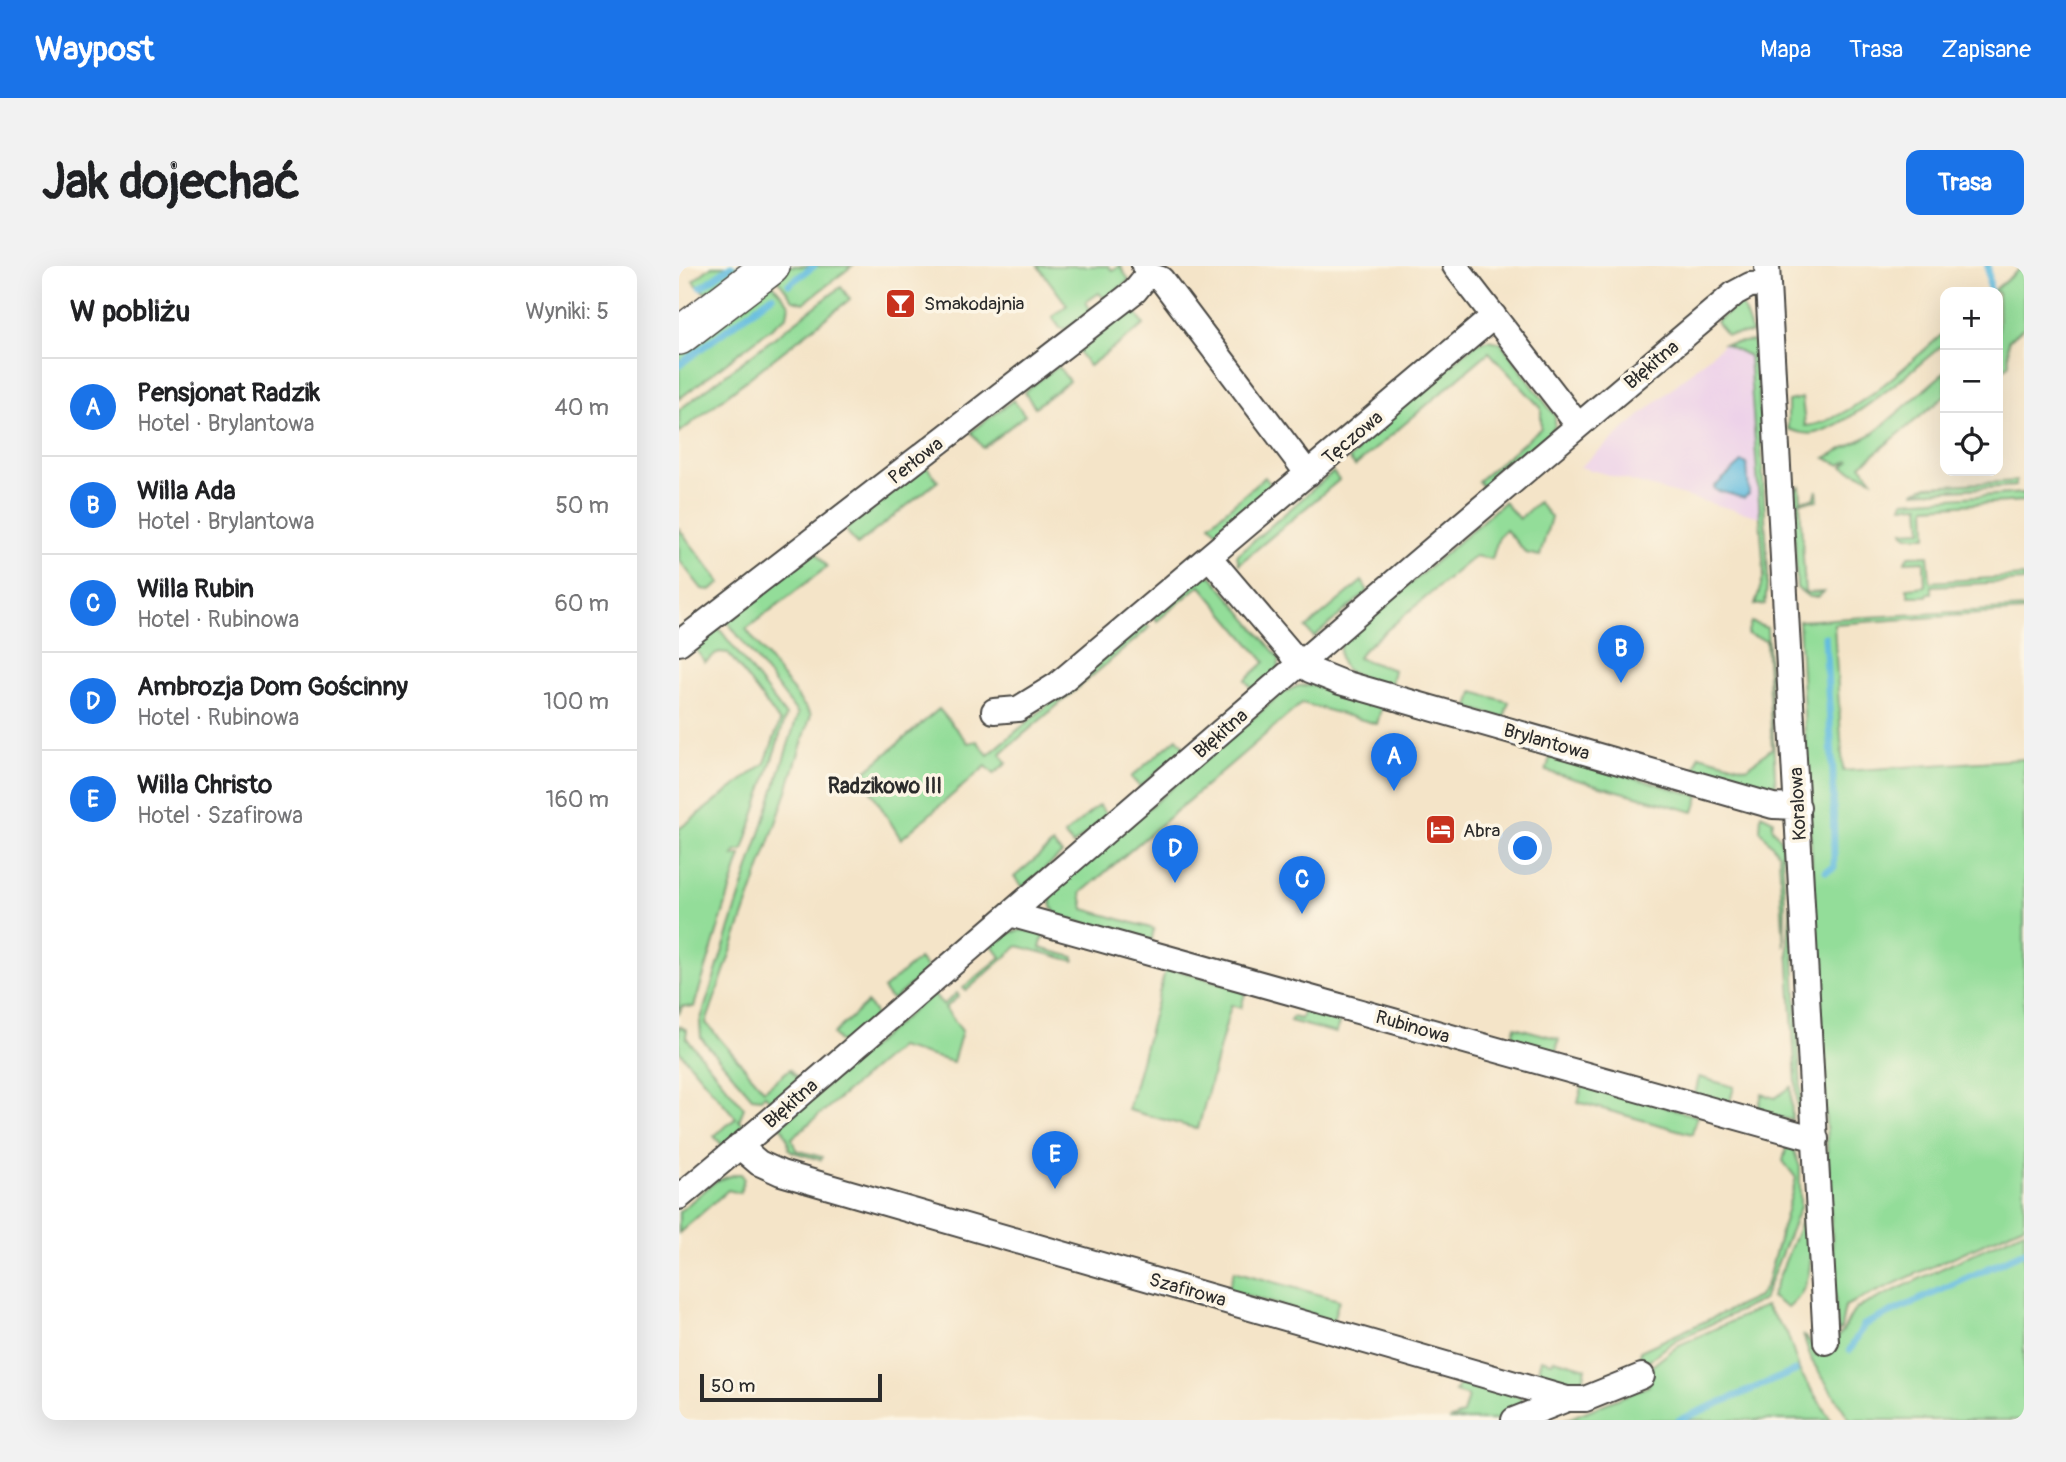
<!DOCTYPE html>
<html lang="pl">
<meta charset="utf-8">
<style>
:root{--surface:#fff;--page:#f2f2f2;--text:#202124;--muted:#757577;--line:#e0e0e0;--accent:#1a73e8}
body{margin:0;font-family:Pangolin,sans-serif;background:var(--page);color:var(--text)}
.controls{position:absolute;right:21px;top:21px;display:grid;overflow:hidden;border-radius:14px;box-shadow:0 7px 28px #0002}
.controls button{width:63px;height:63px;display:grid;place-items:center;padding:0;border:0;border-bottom:2px solid var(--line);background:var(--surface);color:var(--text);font:35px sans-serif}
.scale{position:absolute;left:21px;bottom:18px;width:182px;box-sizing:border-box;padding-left:7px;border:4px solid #2b2b2b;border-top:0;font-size:19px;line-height:24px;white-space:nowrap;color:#2b2b2b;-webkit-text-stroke:5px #fcf5e5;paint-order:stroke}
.you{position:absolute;left:847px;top:583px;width:24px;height:24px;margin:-18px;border:5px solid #fff;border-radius:50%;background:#1a73e8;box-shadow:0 0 0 10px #1a73e833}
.badge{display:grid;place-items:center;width:46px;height:46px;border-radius:50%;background:var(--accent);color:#fff;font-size:23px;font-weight:700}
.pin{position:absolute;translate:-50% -58px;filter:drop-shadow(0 2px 4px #0008)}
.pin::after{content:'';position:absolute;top:37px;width:24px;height:21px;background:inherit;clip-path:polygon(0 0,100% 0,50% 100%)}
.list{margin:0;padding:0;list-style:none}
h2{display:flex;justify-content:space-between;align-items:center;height:91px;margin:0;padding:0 28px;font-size:30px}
h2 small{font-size:23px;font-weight:400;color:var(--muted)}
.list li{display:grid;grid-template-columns:46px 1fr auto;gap:21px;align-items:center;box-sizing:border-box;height:98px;padding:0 28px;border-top:2px solid var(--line)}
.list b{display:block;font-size:26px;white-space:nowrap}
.list p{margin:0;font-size:23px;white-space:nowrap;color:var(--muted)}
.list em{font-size:23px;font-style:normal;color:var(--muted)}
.icon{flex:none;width:38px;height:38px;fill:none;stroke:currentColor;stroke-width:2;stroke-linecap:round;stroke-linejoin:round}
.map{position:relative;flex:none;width:1345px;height:1154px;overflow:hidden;border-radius:14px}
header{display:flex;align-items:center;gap:42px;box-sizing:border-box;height:98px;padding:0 35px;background:var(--accent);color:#fff}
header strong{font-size:33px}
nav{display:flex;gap:38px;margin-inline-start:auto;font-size:24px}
.intro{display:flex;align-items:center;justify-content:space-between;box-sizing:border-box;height:168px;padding:0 42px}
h1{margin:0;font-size:49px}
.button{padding:18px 32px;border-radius:14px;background:var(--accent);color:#fff;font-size:24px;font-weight:700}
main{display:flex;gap:42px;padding:0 42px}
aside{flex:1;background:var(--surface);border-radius:14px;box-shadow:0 7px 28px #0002}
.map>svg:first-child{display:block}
.built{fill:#edd1e9}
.green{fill:#93dd99;stroke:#5f8462;stroke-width:2}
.water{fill:#62bcdf;stroke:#467485;stroke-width:2}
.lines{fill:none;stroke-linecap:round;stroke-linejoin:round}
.stream{stroke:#62bcdf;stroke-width:7}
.street-casing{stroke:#494743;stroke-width:28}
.secondary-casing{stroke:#494743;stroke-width:40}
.street{stroke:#fff;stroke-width:24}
.secondary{stroke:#fff;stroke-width:37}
.labels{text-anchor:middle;stroke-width:7;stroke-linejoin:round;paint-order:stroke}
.poi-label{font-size:19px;fill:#2b2b2b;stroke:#fcf5e5;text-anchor:start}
.street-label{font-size:19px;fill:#2b2b2b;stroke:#fcf5e5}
.neighbourhood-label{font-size:21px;font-weight:bold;fill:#2b2b2b;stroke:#fcf5e5}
</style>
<header>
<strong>Waypost</strong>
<nav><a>Mapa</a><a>Trasa</a><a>Zapisane</a></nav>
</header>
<div class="intro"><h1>Jak dojechać</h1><a class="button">Trasa</a></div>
<main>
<aside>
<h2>W pobliżu<small>Wyniki: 5</small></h2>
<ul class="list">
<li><span class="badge">A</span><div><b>Pensjonat Radzik</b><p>Hotel · Brylantowa</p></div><em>40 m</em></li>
<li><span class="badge">B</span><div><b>Willa Ada</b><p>Hotel · Brylantowa</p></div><em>50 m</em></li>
<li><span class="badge">C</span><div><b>Willa Rubin</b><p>Hotel · Rubinowa</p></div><em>60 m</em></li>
<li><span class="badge">D</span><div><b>Ambrozja Dom Gościnny</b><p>Hotel · Rubinowa</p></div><em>100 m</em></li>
<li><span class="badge">E</span><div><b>Willa Christo</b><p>Hotel · Szafirowa</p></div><em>160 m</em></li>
</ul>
</aside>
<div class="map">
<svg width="1345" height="1154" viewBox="0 0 1345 1154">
<rect width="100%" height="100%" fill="#fcf5e5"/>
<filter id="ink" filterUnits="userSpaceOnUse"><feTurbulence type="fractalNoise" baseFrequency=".0143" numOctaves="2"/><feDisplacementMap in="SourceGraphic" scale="14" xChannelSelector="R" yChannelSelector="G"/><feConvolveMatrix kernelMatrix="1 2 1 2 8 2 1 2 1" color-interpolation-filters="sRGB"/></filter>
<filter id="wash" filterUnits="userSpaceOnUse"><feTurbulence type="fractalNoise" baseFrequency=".00686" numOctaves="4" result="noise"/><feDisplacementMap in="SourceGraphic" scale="28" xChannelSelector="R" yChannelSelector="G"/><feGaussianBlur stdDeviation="1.57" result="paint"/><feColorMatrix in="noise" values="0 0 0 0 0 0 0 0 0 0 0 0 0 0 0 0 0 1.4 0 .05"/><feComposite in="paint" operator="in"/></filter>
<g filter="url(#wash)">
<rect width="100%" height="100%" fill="#f4e4c8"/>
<!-- built -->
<path class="built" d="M1045,78L1070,90L1081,251L901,201Z"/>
<!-- green -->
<path class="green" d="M33,0H75L26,27L14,15Z
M110,0H173L125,37L114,34L97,11Z
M359,0H429L433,4L441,0L450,14L427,34L420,27L407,36L412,45L387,63L381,62L373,51L388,39Z
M1344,0L1345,61L1329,75L1330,98L1320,108L1319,26H1313Z
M93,17L110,38L108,50L0,133V85Z
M162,21L171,33L0,167V144Z
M1058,39H1063L1073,67L1048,69L1037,56Z
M454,43L465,59L410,100L399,85Z
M1266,66V77C1235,102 1172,159 1136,167C1127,169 1118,166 1109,163V135L1123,132L1126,160C1172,156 1231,95 1266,66Z
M810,74L822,77L876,150V160L869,170L807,224L799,215L862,162V142L810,86L676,200L670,193L678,186L676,180L798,77Z
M1074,75L1078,95L1089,309L1086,338L1076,339L1085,309L1070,90L1045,78Z
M379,100L390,115L356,141L345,126Z
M1266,106V130L1182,199L1193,213L1164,201L1171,194L1161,199L1146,192L1195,167Z
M334,134L346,149L304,182L292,166Z
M247,200L259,215L178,279L166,263Z
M654,206L660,214L560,298L558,289Z
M586,211L595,223L541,269L531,258Z
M1337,215V220L1235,226L1249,220Z
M1121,220L1122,234L1135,233L1138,224L1139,234L1121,236L1126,327L1145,326L1139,331H1130L1118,322L1113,225Z
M1345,227V235L1247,241L1248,270H1229L1225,267L1224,265L1243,264L1241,239L1223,240L1225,235Z
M825,236L840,253L859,236L872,251L861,290L847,287L827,264L820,270L813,293L796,290L683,385L679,392L715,404L712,417L708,419C686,412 653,409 662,378Z
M0,263L42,317L32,324L23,323L0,294Z
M136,285L148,301L67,363L132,449L104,537L27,757L85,824L111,803L120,814L94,837L86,829L82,832L73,831L22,772L21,756L119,448L47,354Z
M1249,289L1251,316L1345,310V315L1253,320V327H1249L1248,330H1230L1228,322L1246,320L1245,295L1226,296L1227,293L1230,290Z
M523,310H533L601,393L598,404L574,424L566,414L586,396L521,319L478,355L474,349Z
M683,315L689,325L635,371L627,362Z
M1345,342V345L1155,358L1164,505L1345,493V959L1166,1040L1162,1062L1158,1066L1120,355Z
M1072,356L1088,362L1097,526L1093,527L1015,506L1020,489L1068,502L1093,482L1087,374L1068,368Z
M465,358L471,361L321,488L328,497L315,508L307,500L222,573L182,509L260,443L289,477L298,475L309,489Z
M39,361L107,450L64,584L56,586L54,590L62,589L15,741L3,740L0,748V563L86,497L101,456L49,387L40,386L26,396L14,380Z
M632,419L703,440L698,458L623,437L402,627L405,643L475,663L472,677L378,649C372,642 370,634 373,625L603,427L619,420Z
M794,426L830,436L825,452L790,442Z
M498,472L506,482L461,521L452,511Z
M872,488L1020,530L1015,546L867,505Z
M420,539L428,549L394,579L385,569Z
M1082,548L1094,554L1093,561L1101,572L1103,581L1106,638L1105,681L1100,588L1081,564Z
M374,578L383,588L344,621L335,611Z
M1112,637L1123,844L1119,850L1109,680Z
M343,664L365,667L361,682L395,691V695L339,680L287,725L284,722L322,691L312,678L326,668Z
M240,693L247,701V705L215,733L211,732L204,723Z
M487,701L567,724L562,742L552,739L519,863L449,844Z
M254,727L264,739L278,727L280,730L266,742L283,765L274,796L220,781L113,872L117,884L143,891L142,894L114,886L110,883L109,874L102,859Z
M188,737L195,745L196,750L165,777L161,776L154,768Z
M626,740L662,751L657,767L611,755L613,751L622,753Z
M0,760L8,764L7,771L13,779L65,842L60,854L66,861L44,880L35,870L57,852L0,785Z
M836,761L880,773L876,791L831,778Z
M1020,811L1055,821L1050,839L1016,829Z
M904,818L1018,850L1013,868L899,836Z
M1112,821L1113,854L1078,847L1083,828L1096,832Z
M1109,875L1115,878V885L1121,901V941L1084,1034L997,1074L962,1100L961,1085L1079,1031L1087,1020L1117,912L1104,895Z
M57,908H62L65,912L61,927L49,924L0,967V946L37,915Z
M1129,938C1130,974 1141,1017 1109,1042L1092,1031Z
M1345,964V1154H1171L1133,1095L1124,1069L1133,1078L1137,1089L1159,1081L1158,1071C1169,1063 1168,1051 1178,1042Z
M555,1005L660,1034L654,1055L549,1024Z
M1086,1040L1108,1067L1121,1106L1152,1154H886L970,1120L965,1106L1000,1079Z
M862,1093L873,1096L875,1093L907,1102L902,1124L857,1113Z
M784,1113L842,1131L845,1138L823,1154H770L784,1148L789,1130L776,1126Z"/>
<!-- water -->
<path class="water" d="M1063,196L1068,198L1070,228L1065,232L1036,224L1035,221Z"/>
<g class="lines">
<!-- stream -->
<path class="stream" d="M1309,0L1311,26
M110,18L135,0
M22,21L52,0
M0,99L93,30
M1146,371L1154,509L1155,601L1147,605
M1171,1084L1185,1059L1345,986
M1000,1154L1116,1105"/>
</g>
</g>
<g filter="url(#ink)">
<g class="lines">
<defs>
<path id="street" d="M465,0L469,9L482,13L629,208
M776,0L899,159
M1088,0L1147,1076
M530,291L621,398L631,404L661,416L1094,540L1119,541
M0,377L456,25L469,9
M315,445L339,443L378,419L815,50
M331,648L1137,873
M60,880L80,897L102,907L888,1133H906L963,1110
M0,931L91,855L734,300L1056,27L1071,19L1089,18
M835,1154L888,1133"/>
<path id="secondary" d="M0,70L92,0"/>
</defs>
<!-- street casing -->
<use href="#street" class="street-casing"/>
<!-- secondary casing -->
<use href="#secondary" class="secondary-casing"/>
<!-- street -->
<use href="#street" class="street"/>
<!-- secondary -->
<use href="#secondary" class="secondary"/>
</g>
</g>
<!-- icons -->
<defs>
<symbol id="bar-square" viewBox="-11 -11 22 22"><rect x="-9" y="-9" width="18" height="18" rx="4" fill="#c8321e" stroke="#fcf5e5"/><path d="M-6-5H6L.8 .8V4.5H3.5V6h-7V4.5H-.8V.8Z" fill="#fff"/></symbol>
<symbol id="hotel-square" viewBox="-11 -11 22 22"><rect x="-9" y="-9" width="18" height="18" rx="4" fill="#c8321e" stroke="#fcf5e5"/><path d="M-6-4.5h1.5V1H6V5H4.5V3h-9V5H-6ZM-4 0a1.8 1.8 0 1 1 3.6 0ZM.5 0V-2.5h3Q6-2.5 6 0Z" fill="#fff"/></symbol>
</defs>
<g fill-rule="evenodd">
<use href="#bar-square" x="204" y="20" width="35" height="35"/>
<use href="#hotel-square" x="744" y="546" width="35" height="35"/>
</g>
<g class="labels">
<!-- poi labels -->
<g class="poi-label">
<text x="245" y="44">Smakodajnia</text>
<text x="784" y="571">Abra</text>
</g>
<!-- street labels -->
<g class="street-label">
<text transform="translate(972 98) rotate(-40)" y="7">Błękitna</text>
<text transform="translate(673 171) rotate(-40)" y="7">Tęczowa</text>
<text transform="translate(236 194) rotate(-38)" y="7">Perłowa</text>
<text transform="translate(541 467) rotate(-41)" y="7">Błękitna</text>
<text transform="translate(868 475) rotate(16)" y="7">Brylantowa</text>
<text transform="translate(1118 538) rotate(-93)" y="7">Koralowa</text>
<text transform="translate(734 760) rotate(16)" y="7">Rubinowa</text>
<text transform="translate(111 837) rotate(-41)" y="7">Błękitna</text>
<text transform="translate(509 1023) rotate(16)" y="7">Szafirowa</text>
</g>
<!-- neighbourhood labels -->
<g class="neighbourhood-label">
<text x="206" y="527">Radzikowo III</text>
</g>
</g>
</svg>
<div class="controls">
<button>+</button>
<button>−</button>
<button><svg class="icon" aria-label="locate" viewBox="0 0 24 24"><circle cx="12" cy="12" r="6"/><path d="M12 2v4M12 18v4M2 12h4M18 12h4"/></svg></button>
</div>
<div class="scale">50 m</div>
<div class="you"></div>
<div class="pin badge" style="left:715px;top:525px">A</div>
<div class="pin badge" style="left:942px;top:417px">B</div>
<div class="pin badge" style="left:623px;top:648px">C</div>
<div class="pin badge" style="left:496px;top:617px">D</div>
<div class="pin badge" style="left:376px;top:923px">E</div>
</div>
</main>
